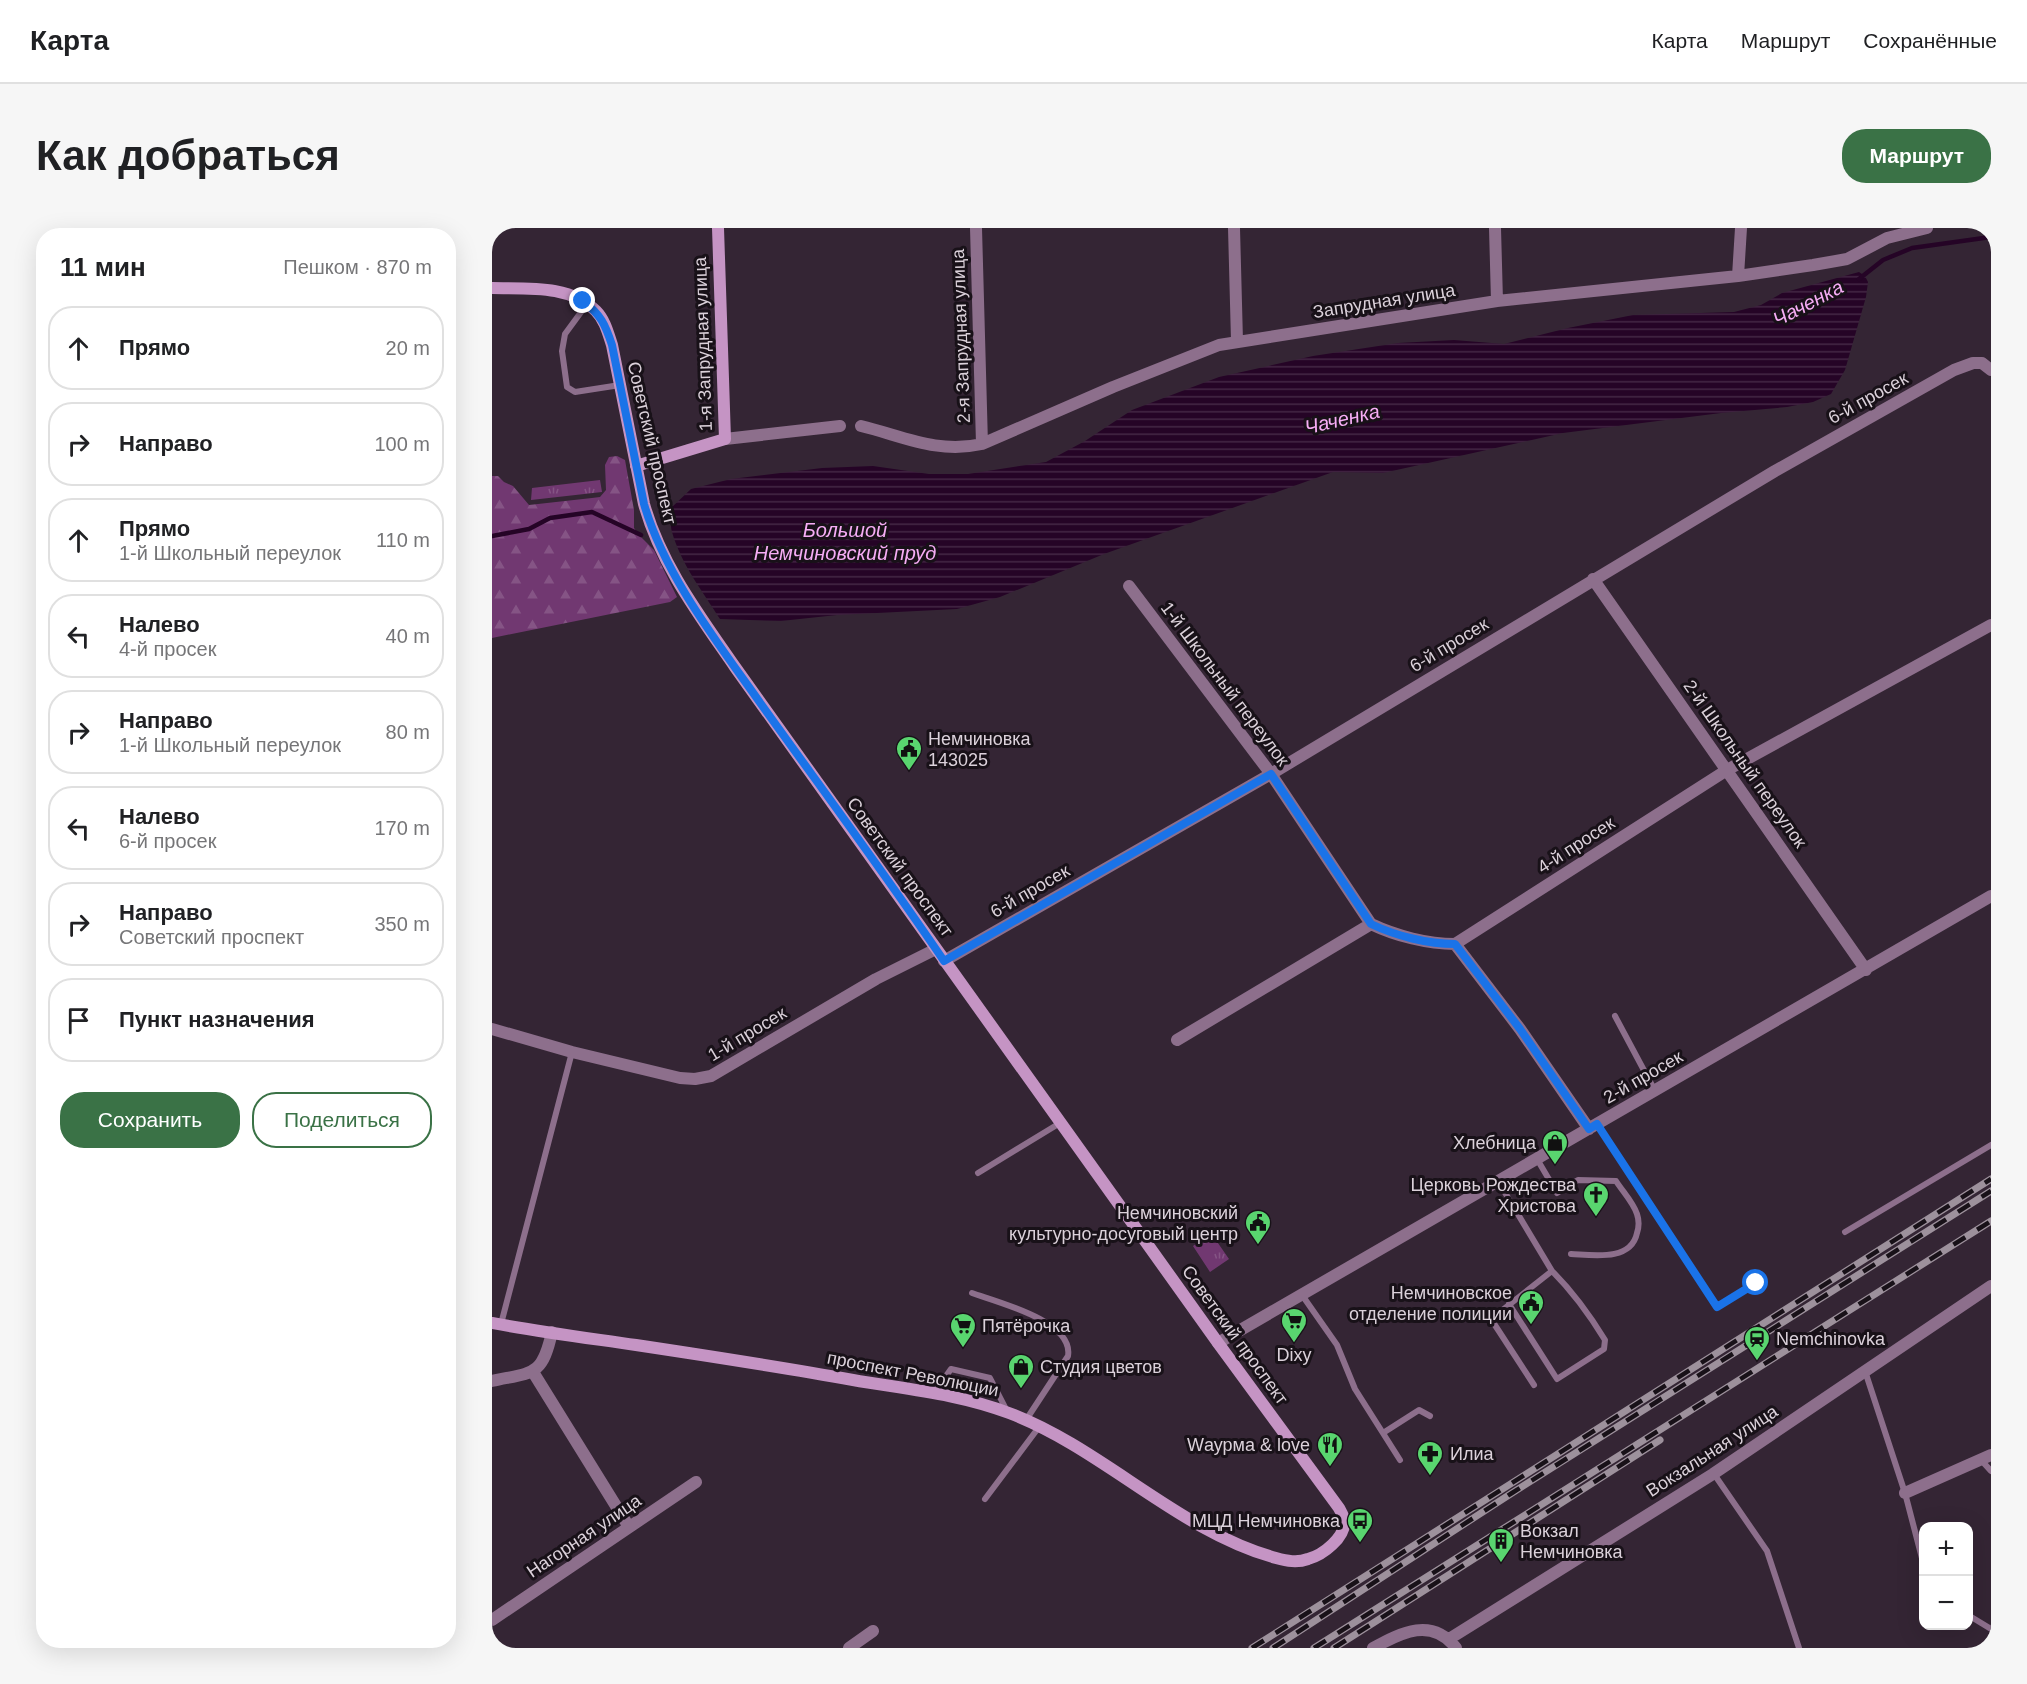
<!DOCTYPE html>
<html lang="ru">
<meta charset="utf-8">
<style>
:root{--surface:#fff;--page:#f6f6f6;--text:#202124;--muted:#757577;--line:#e0e0e0;--accent:#3a7246}
body{margin:0;font-family:Arial,sans-serif;background:var(--page);color:var(--text)}
.controls{position:absolute;right:18px;bottom:18px;display:grid;overflow:hidden;border-radius:12px;box-shadow:0 6px 24px #0002}
.controls button{width:54px;height:54px;display:grid;place-items:center;padding:0;border:0;border-bottom:2px solid var(--line);background:var(--surface);color:var(--text);font:30px sans-serif}
.stop{position:absolute;width:18px;height:18px;margin:-14px;border:4px solid #1a73e8;border-radius:50%;background:#fff}
.stop.end{background:#1a73e8;border-color:#fff;box-shadow:0 2px 6px #0008}
.list{margin:0;padding:0;list-style:none}
h2{display:flex;justify-content:space-between;align-items:center;height:78px;margin:0;padding:0 24px;font-size:26px}
h2 small{font-size:20px;font-weight:400;color:var(--muted)}
.list li{display:grid;grid-template-columns:39px 1fr auto;gap:18px;align-items:center;box-sizing:border-box;height:84px;margin:0 12px 12px;padding:0 12px;border:2px solid var(--line);border-radius:24px}
.list b{display:block;font-size:22px;white-space:nowrap}
.list p{margin:0;font-size:20px;white-space:nowrap;color:var(--muted)}
.list em{font-size:20px;font-style:normal;color:var(--muted)}
.actions{display:flex;gap:12px;padding:18px 24px}
.actions a{flex:1;padding:14px 0;border:2px solid var(--accent);border-radius:24px;text-align:center;font-size:21px;color:var(--accent)}
.actions .main{background:var(--accent);color:#fff}
.icon{flex:none;width:33px;height:33px;fill:none;stroke:currentColor;stroke-width:2;stroke-linecap:round;stroke-linejoin:round}
.map{position:relative;flex:none;width:1499px;height:1420px;overflow:hidden;border-radius:24px}
header{display:flex;align-items:center;gap:36px;box-sizing:border-box;height:84px;padding:0 30px;background:var(--surface);border-bottom:2px solid var(--line)}
header strong{font-size:28px}
nav{display:flex;gap:33px;margin-inline-start:auto;font-size:21px}
.intro{display:flex;align-items:center;justify-content:space-between;box-sizing:border-box;height:144px;padding:0 36px}
h1{margin:0;font-size:42px}
.button{padding:15px 27px;border-radius:24px;background:var(--accent);color:#fff;font-size:21px;font-weight:700}
main{display:flex;gap:36px;padding:0 36px}
aside{flex:1;background:var(--surface);border-radius:24px;box-shadow:0 6px 24px #0002}
.map>svg:first-child{display:block}
.forest{fill:url(#forest-firs)}
.park{fill:url(#park-tufts)}
.water{fill:url(#water-rules)}
.lines{fill:none;stroke-linecap:round;stroke-linejoin:round}
.stream{stroke:#250426;stroke-width:4.5}
.lane{stroke:#8d6f8c;stroke-width:6}
.street{stroke:#8d6f8c;stroke-width:12}
.secondary{stroke:#c594c4;stroke-width:12}
.rail-casing{stroke:#9d919c;stroke-width:7}
.rail{stroke:#181118;stroke-width:4.5;stroke-dasharray:14;stroke-linecap:butt}
.route{stroke:#1a73e8;stroke-width:8}
.labels{text-anchor:middle;stroke-width:6;stroke-linejoin:round;paint-order:stroke}
.street-label{font-size:18px;fill:#dbd1da;stroke:#181118}
.poi-label{font-size:18px;fill:#dbd1da;stroke:#181118;text-anchor:start}
.water-label{font-size:20px;font-style:italic;fill:#f6adf5;stroke:#181118}
</style>
<header>
<strong>Карта</strong>
<nav><a>Карта</a><a>Маршрут</a><a>Сохранённые</a></nav>
</header>
<div class="intro"><h1>Как добраться</h1><a class="button">Маршрут</a></div>
<main>
<aside>
<h2>11 мин<small>Пешком · 870 m</small></h2>
<ul class="list">
<li><svg class="icon" aria-label="ahead" viewBox="0 0 24 24"><path d="M12 20V5M6 11l6-6 6 6"/></svg><div><b>Прямо</b></div><em>20 m</em></li>
<li><svg class="icon" aria-label="right" viewBox="0 0 24 24"><path d="M7 20v-9h11M14 6l5 5-5 5"/></svg><div><b>Направо</b></div><em>100 m</em></li>
<li><svg class="icon" aria-label="ahead" viewBox="0 0 24 24"><path d="M12 20V5M6 11l6-6 6 6"/></svg><div><b>Прямо</b><p>1-й Школьный переулок</p></div><em>110 m</em></li>
<li><svg class="icon" aria-label="left" viewBox="0 0 24 24"><path d="M17 20v-9H6M10 6l-5 5 5 5"/></svg><div><b>Налево</b><p>4-й просек</p></div><em>40 m</em></li>
<li><svg class="icon" aria-label="right" viewBox="0 0 24 24"><path d="M7 20v-9h11M14 6l5 5-5 5"/></svg><div><b>Направо</b><p>1-й Школьный переулок</p></div><em>80 m</em></li>
<li><svg class="icon" aria-label="left" viewBox="0 0 24 24"><path d="M17 20v-9H6M10 6l-5 5 5 5"/></svg><div><b>Налево</b><p>6-й просек</p></div><em>170 m</em></li>
<li><svg class="icon" aria-label="right" viewBox="0 0 24 24"><path d="M7 20v-9h11M14 6l5 5-5 5"/></svg><div><b>Направо</b><p>Советский проспект</p></div><em>350 m</em></li>
<li><svg class="icon" aria-label="arrive" viewBox="0 0 24 24"><path d="M6 21V4h12l-3 4 3 4H6"/></svg><div><b>Пункт назначения</b></div></li>
</ul>
<div class="actions"><a class="main">Сохранить</a><a>Поделиться</a></div>
</aside>
<div class="map">
<svg width="1499" height="1420" viewBox="0 0 1499 1420">
<defs>
<pattern id="forest-firs" width="22" height="20" patternUnits="userSpaceOnUse" patternTransform="scale(1.5)"><rect width="22" height="20" fill="#713871"/><path d="M5 1l3.5 6h-7zM16 11l3.5 6h-7z" fill="#855485"/></pattern>
<pattern id="park-tufts" width="24" height="20" patternUnits="userSpaceOnUse" patternTransform="scale(1.5)"><rect width="24" height="20" fill="#713871"/><path d="M3 7l-1-3M5 7V3M7 7l1-3M15 17l-1-3M17 17v-4M19 17l1-3" fill="none" stroke="#855485"/></pattern>
<pattern id="water-rules" width="6" height="5" patternUnits="userSpaceOnUse" patternTransform="scale(1.5)"><rect width="6" height="5" fill="#250426"/><path d="M0 2.5h6" fill="none" stroke="#442845"/></pattern>
</defs>
<rect width="100%" height="100%" fill="#342534"/>
<!-- forest -->
<path class="forest" d="M125,228L133,232L142,282V300L147,307L162,322L185,369L178,374L0,410V248H6L12,254L21,258L37,277L100,270L108,269L114,262L113,237L117,229Z"/>
<!-- park -->
<path class="park" d="M108,252L110,264L39,272L40,260Z
M719,1005L737,1031L718,1044L701,1018Z"/>
<!-- water -->
<path class="water" d="M1367,44L1373,48L1376,54L1374,69L1353,142L1339,166L1321,174L1295,179L1229,185L1071,205L891,245L841,244L612,326L508,369L465,381L345,387L289,393L228,391C211,364 189,336 180,304C178,297 179,288 179,280L199,261L239,251L330,240L381,238L437,246H476L554,234L593,213L640,182L727,149L821,128L906,115L962,112L1012,116L1076,100L1141,87L1242,84L1269,77L1290,65Z"/>
<g class="lines">
<!-- stream -->
<path class="stream" d="M1367,51L1391,32L1420,20L1499,9
M0,308L37,301L58,290L100,284L149,307"/>
<!-- lane -->
<path class="lane" d="M95,76L73,106L70,123L75,159L83,164L128,157
M1123,788L1163,863
M1105,896L1225,1079L1264,1055
M1045,931L1065,965L1086,952L1124,953C1131,964 1141,974 1145,986C1147,992 1147,999 1145,1005C1139,1034 1100,1027 1079,1026
M486,945L568,895
M1006,953L1060,1043L999,1091L1042,1157
M1353,1004L1499,917
M480,1065C505,1074 582,1093 576,1128L534,1192
M810,1067L845,1117L863,1161L908,1232
M1017,1076L1065,1151L1112,1121L1113,1112C1097,1086 1081,1064 1060,1043
M9,1096L80,824
M1373,1143L1413,1265L1432,1338
M442,1165L459,1141L498,1150L515,1183
M891,1205L927,1182L938,1188
M1489,1232L1499,1243
M1222,1246L1275,1323L1307,1420
M493,1271L547,1199
M1476,1387L1499,1401"/>
<!-- street -->
<path class="street" d="M484,0L490,216
M742,0L745,113
M1003,0L1005,73
M1246,48L1249,0
M369,198C411,208 445,226 490,216L621,159L727,117L1005,73L1246,48L1321,37L1355,31L1395,10L1435,0
M233,211L348,198
M1101,351L1374,742
M637,358L779,546L879,696
M963,716L1028,801L1097,901
M452,733L779,546L1283,243L1462,142L1481,135H1490L1499,142
M0,801L80,824L188,850L203,851L219,848L384,751L444,721
M685,812L879,696C904,708 936,716 963,716L1235,542L1499,397
M726,1115L1499,668
M41,1144L137,1299
M0,1153C41,1144 50,1149 60,1104
M1413,1265L1499,1227
M0,1392L204,1254
M957,1411L1221,1246L1499,1058
M357,1420L381,1403
M881,1420C910,1404 940,1389 964,1420"/>
<!-- secondary -->
<path class="secondary" d="M0,60C33,61 78,56 104,83C113,92 116,105 120,117L152,276C169,337 208,388 243,439L726,1115L847,1280C849,1284 852,1288 852,1293C854,1309 831,1327 816,1331C805,1335 795,1333 784,1330C686,1303 612,1221 517,1185C468,1166 413,1161 361,1152C289,1139 217,1128 144,1117C96,1110 48,1104 0,1095
M144,238L233,211L226,0"/>
<defs>
<path id="rail" d="M760,1420L1499,951
M781,1420L1020,1265L1499,963
M822,1420L1499,993
M842,1420L1168,1212"/>
</defs>
<!-- rail casing -->
<use href="#rail" class="rail-casing"/>
<!-- rail -->
<use href="#rail" class="rail"/>
</g>
<g class="lines">
<!-- route -->
<path class="route" d="M91,73C109,87 113,96 120,117L152,276C173,348 226,415 269,476C330,561 393,646 452,733L779,546L879,696C904,708 936,716 963,716L1028,801L1097,901L1105,896L1225,1079L1264,1055"/>
</g>
<!-- icons -->
<defs>
<symbol id="civic-pin" viewBox="-11 -11 22 30"><path d="M0 17L-7.5 6A9.5 9.5 0 1 1 7.5 6Z" fill="#59d56f" stroke="#181118"/><path d="M-.6-6.5H3V-4.5H.6V-3L4-1V1h2V6H-6V1h2V-1L-.6-3ZM-1.2 2.5V6h2.4V2.5Z" fill="#111"/></symbol>
<symbol id="shop-pin" viewBox="-11 -11 22 30"><path d="M0 17L-7.5 6A9.5 9.5 0 1 1 7.5 6Z" fill="#59d56f" stroke="#181118"/><path d="M-5-2.5h2.3a2.7 3.5 0 0 1 5.4 0H5L5.5 6h-11ZM-1.5-2.5h3a1.5 2.3 0 0 0-3 0Z" fill="#111"/></symbol>
<symbol id="church-pin" viewBox="-11 -11 22 30"><path d="M0 17L-7.5 6A9.5 9.5 0 1 1 7.5 6Z" fill="#59d56f" stroke="#181118"/><path d="M-1.2-6h2.4v3.5h3.3v2.4h-3.3V6h-2.4V-.1h-3.3v-2.4h3.3Z" fill="#111"/></symbol>
<symbol id="supermarket-pin" viewBox="-11 -11 22 30"><path d="M0 17L-7.5 6A9.5 9.5 0 1 1 7.5 6Z" fill="#59d56f" stroke="#181118"/><path d="M-6-5.5h2.5l.6 2H6L4.5 2H-2.5L-4.4-4H-6ZM-1.5 3.2a1.3 1.3 0 1 0 .1 0ZM3 3.2a1.3 1.3 0 1 0 .1 0Z" fill="#111"/></symbol>
<symbol id="station-pin" viewBox="-11 -11 22 30"><path d="M0 17L-7.5 6A9.5 9.5 0 1 1 7.5 6Z" fill="#59d56f" stroke="#181118"/><path d="M-3-6H3Q5-6 5-4V2Q5 4 3 4L4.5 6H3L1.5 4h-3L-3 6H-4.5L-3 4Q-5 4-5 2V-4Q-5-6-3-6ZM-3.5-4v3h7v-3ZM-3.5 1v1.5H-2V1ZM2 1v1.5H3.5V1Z" fill="#111"/></symbol>
<symbol id="restaurant-pin" viewBox="-11 -11 22 30"><path d="M0 17L-7.5 6A9.5 9.5 0 1 1 7.5 6Z" fill="#59d56f" stroke="#181118"/><path d="M-5-6h1v4h1v-4h1v4h1v-4h1v5L-1.5 .5V6h-2V.5L-5-1ZM5-6V6H3V1.5H1.5Q1.5-4 5-6Z" fill="#111"/></symbol>
<symbol id="pharmacy-pin" viewBox="-11 -11 22 30"><path d="M0 17L-7.5 6A9.5 9.5 0 1 1 7.5 6Z" fill="#59d56f" stroke="#181118"/><path d="M-2-6h4v4h4v4h-4v4h-4v-4h-4v-4h4Z" fill="#111"/></symbol>
<symbol id="bus-pin" viewBox="-11 -11 22 30"><path d="M0 17L-7.5 6A9.5 9.5 0 1 1 7.5 6Z" fill="#59d56f" stroke="#181118"/><path d="M-5-6H5V4H4V6H2V4H-2V6H-4V4H-5ZM-3.5-4V0h7V-4ZM-3.5 1.2v1.5H-2V1.2ZM2 1.2v1.5H3.5V1.2Z" fill="#111"/></symbol>
<symbol id="building-pin" viewBox="-11 -11 22 30"><path d="M0 17L-7.5 6A9.5 9.5 0 1 1 7.5 6Z" fill="#59d56f" stroke="#181118"/><path d="M-4-6H4V6H1V3H-1V6H-4ZM-2.5-4.3h1.7v1.8h-1.7ZM.8-4.3h1.7v1.8H.8ZM-2.5-1h1.7V.8h-1.7ZM.8-1h1.7V.8H.8Z" fill="#111"/></symbol>
</defs>
<g fill-rule="evenodd">
<use href="#civic-pin" x="402" y="506" width="30" height="40"/>
<use href="#shop-pin" x="1048" y="900" width="30" height="40"/>
<use href="#church-pin" x="1089" y="952" width="30" height="40"/>
<use href="#civic-pin" x="751" y="980" width="30" height="40"/>
<use href="#civic-pin" x="1024" y="1060" width="30" height="40"/>
<use href="#supermarket-pin" x="787" y="1078" width="30" height="40"/>
<use href="#supermarket-pin" x="456" y="1083" width="30" height="40"/>
<use href="#station-pin" x="1250" y="1096" width="30" height="40"/>
<use href="#shop-pin" x="514" y="1124" width="30" height="40"/>
<use href="#restaurant-pin" x="823" y="1202" width="30" height="40"/>
<use href="#pharmacy-pin" x="923" y="1211" width="30" height="40"/>
<use href="#bus-pin" x="853" y="1278" width="30" height="40"/>
<use href="#building-pin" x="994" y="1298" width="30" height="40"/>
</g>
<g class="labels">
<!-- street labels -->
<g class="street-label">
<text transform="translate(892 73) rotate(-9)" y="6">Запрудная улица</text>
<text transform="translate(469 108) rotate(-92)" y="6">2-я Запрудная улица</text>
<text transform="translate(211 116) rotate(-92)" y="6">1-я Запрудная улица</text>
<text transform="translate(1376 170) rotate(-29)" y="6">6-й просек</text>
<text transform="translate(160 215) rotate(77)" y="6">Советский проспект</text>
<text transform="translate(957 417) rotate(-31)" y="6">6-й просек</text>
<text transform="translate(733 456) rotate(53)" y="6">1-й Школьный переулок</text>
<text transform="translate(1253 536) rotate(55)" y="6">2-й Школьный переулок</text>
<text transform="translate(1084 617) rotate(-33)" y="6">4-й просек</text>
<text transform="translate(408 639) rotate(54)" y="6">Советский проспект</text>
<text transform="translate(538 663) rotate(-30)" y="6">6-й просек</text>
<text transform="translate(255 806) rotate(-31)" y="6">1-й просек</text>
<text transform="translate(1151 849) rotate(-30)" y="6">2-й просек</text>
<text transform="translate(743 1107) rotate(54)" y="6">Советский проспект</text>
<text transform="translate(421 1146) rotate(11)" y="6">проспект Революции</text>
<text transform="translate(1220 1223) rotate(-33)" y="6">Вокзальная улица</text>
<text transform="translate(92 1308) rotate(-34)" y="6">Нагорная улица</text>
</g>
<!-- poi labels -->
<g class="poi-label">
<text x="436" y="517">Немчиновка<tspan x="436" dy="21">143025</tspan></text>
<text x="1044" y="921" text-anchor="end">Хлебница</text>
<text x="1084" y="963" text-anchor="end">Церковь Рождества<tspan x="1084" dy="21">Христова</tspan></text>
<text x="746" y="991" text-anchor="end">Немчиновский<tspan x="746" dy="21">культурно-досуговый центр</tspan></text>
<text x="1020" y="1071" text-anchor="end">Немчиновское<tspan x="1020" dy="21">отделение полиции</tspan></text>
<text x="490" y="1104">Пятёрочка</text>
<text x="1284" y="1117">Nemchinovka</text>
<text x="802" y="1133" text-anchor="middle">Dixy</text>
<text x="548" y="1145">Студия цветов</text>
<text x="818" y="1223" text-anchor="end">Wаурма &amp; love</text>
<text x="958" y="1232">Илиа</text>
<text x="848" y="1299" text-anchor="end">МЦД Немчиновка</text>
<text x="1028" y="1309">Вокзал<tspan x="1028" dy="21">Немчиновка</tspan></text>
</g>
<!-- water labels -->
<g class="water-label">
<text transform="translate(1316 75) rotate(-28)" y="7">Чаченка</text>
<text transform="translate(850 191) rotate(-13)" y="7">Чаченка</text>
<text x="353" y="309">Большой<tspan x="353" dy="23">Немчиновский пруд</tspan></text>
</g>
</g>
</svg>
<div class="controls">
<button>+</button>
<button>−</button>
</div>
<div class="stop" style="left:1264px;top:1055px"></div>
<div class="stop end" style="left:91px;top:73px"></div>
</div>
</main>
